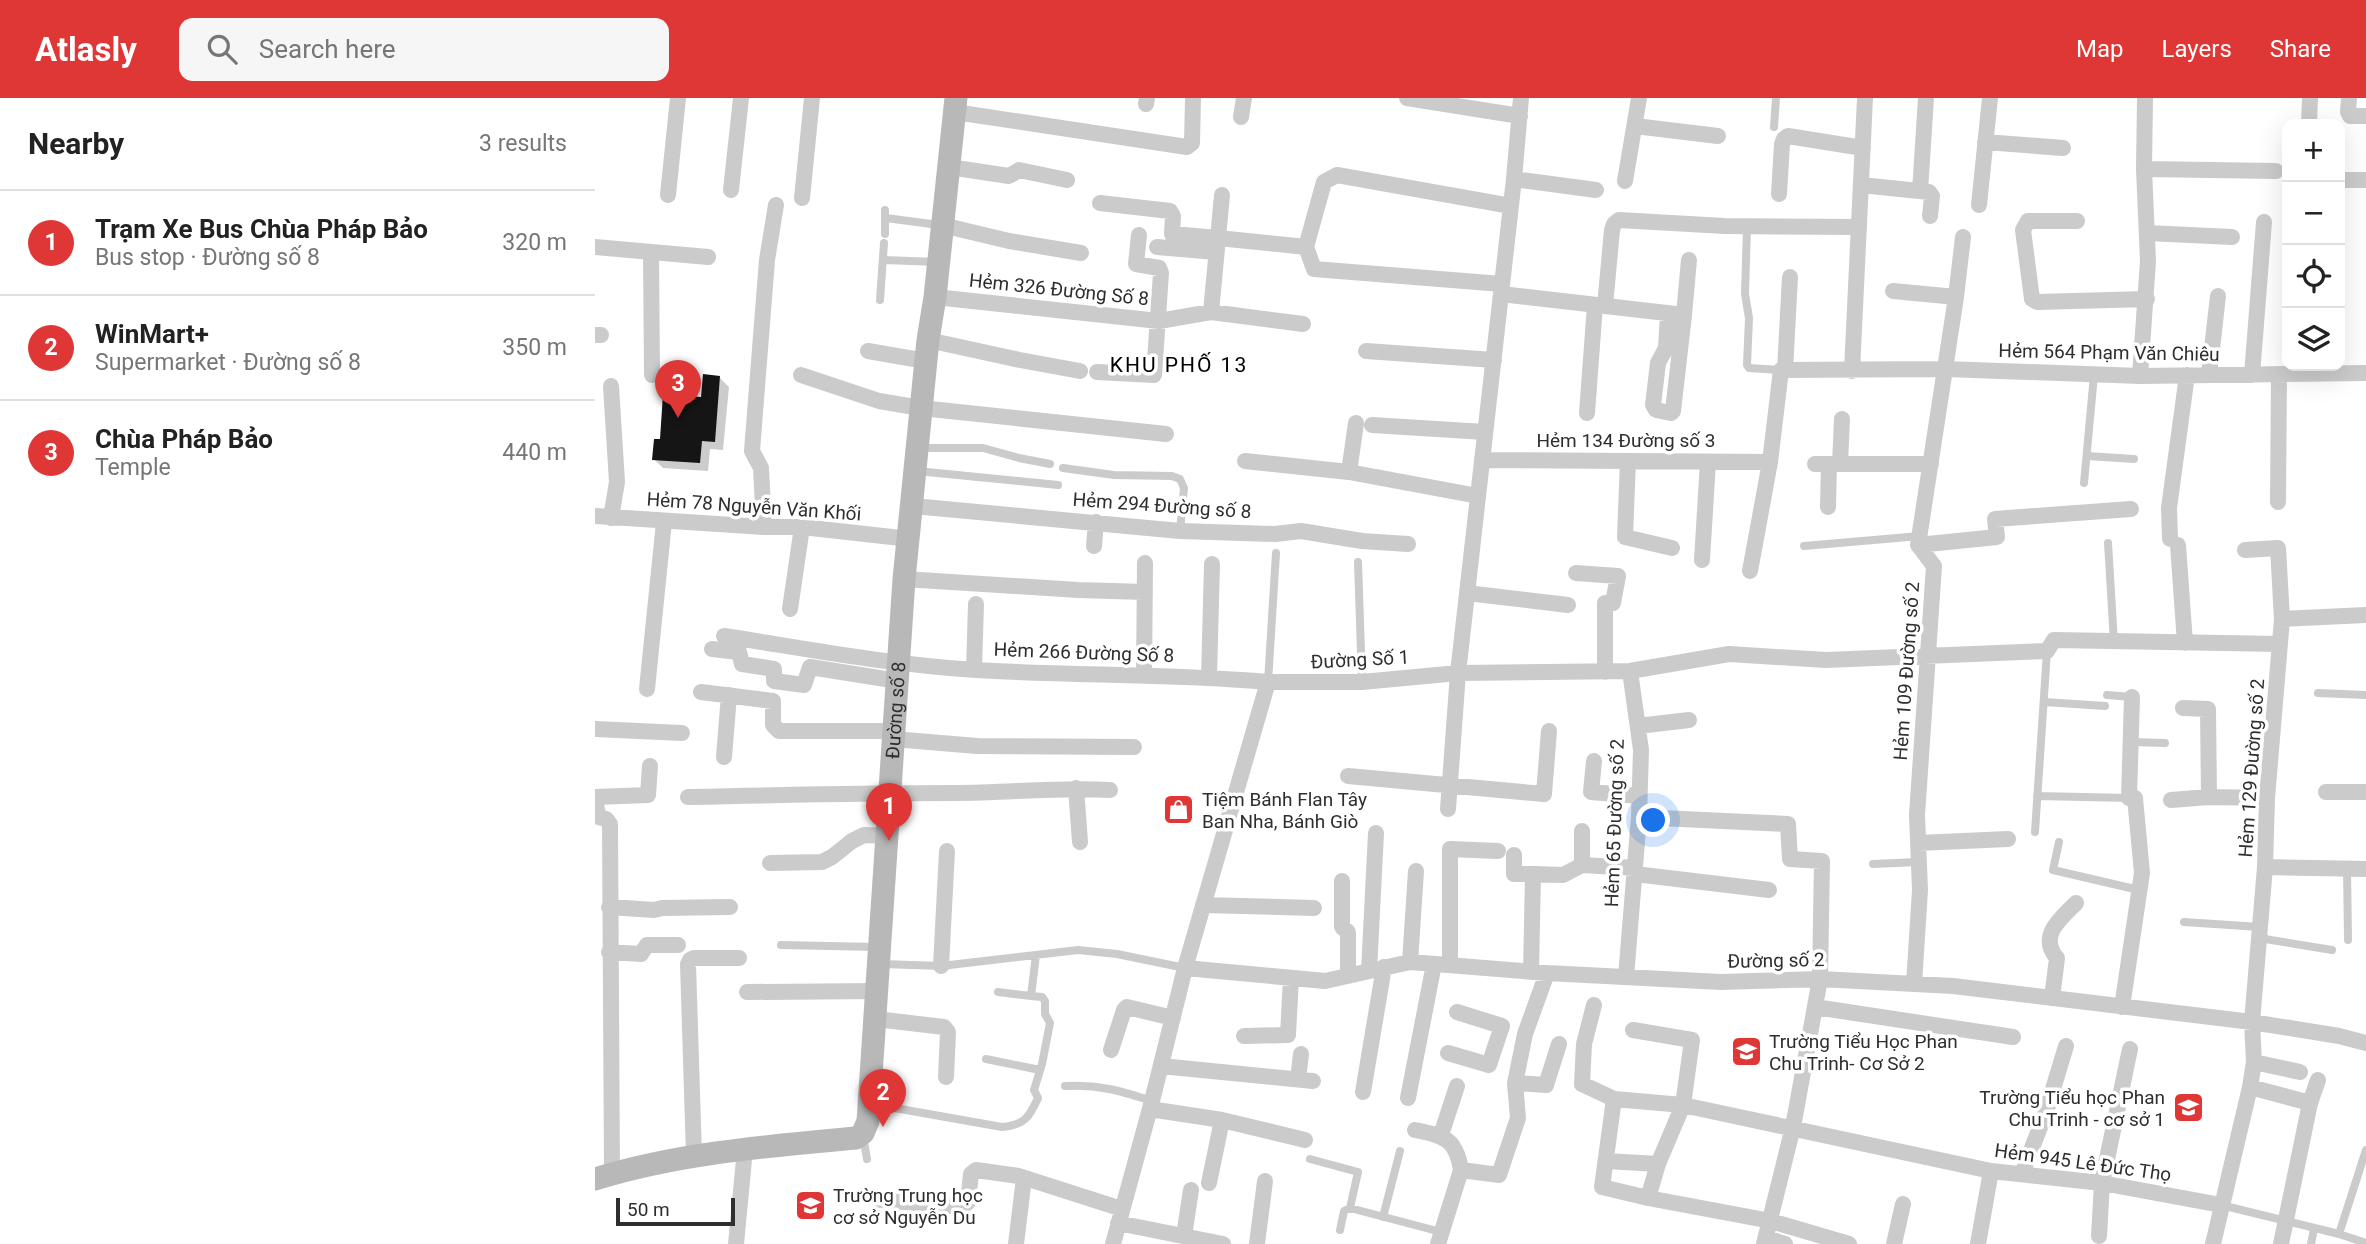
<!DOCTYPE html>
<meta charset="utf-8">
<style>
:root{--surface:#fff;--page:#f6f6f6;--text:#222;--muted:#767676;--line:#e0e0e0;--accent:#df3636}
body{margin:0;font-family:Roboto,sans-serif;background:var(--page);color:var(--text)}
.controls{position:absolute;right:21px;top:21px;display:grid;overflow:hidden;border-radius:14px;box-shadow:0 7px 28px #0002}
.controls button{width:63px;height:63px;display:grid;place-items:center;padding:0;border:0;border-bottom:2px solid var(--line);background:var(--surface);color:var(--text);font:35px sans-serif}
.scale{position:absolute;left:21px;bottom:18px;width:119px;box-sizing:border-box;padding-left:7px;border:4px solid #2e2e2e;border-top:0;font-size:19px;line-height:24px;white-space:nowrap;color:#2e2e2e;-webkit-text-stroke:5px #fff;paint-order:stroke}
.you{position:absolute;left:1059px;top:723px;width:24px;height:24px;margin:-18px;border:5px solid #fff;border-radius:50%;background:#1a73e8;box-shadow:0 0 0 10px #1a73e833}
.badge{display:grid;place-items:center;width:46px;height:46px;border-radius:50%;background:var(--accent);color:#fff;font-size:23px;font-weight:700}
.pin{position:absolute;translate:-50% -58px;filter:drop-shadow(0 2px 4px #0008)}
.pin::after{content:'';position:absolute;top:37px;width:24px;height:21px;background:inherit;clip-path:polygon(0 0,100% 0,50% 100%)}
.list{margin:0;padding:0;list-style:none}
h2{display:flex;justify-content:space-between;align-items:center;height:91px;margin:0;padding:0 28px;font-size:30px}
h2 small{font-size:23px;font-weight:400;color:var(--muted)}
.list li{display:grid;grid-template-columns:46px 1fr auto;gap:21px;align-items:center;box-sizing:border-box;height:105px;padding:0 28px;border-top:2px solid var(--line)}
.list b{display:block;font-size:26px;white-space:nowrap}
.list p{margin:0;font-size:23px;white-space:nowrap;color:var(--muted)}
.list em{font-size:23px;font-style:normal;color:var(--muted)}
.icon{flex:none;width:38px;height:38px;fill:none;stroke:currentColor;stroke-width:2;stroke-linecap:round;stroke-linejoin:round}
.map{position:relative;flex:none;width:1771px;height:1146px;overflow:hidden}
header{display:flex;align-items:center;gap:42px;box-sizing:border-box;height:98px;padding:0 35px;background:var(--accent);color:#fff}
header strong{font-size:33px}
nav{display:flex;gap:38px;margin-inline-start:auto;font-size:24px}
.search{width:490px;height:63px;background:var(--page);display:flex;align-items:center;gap:18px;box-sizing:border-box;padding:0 24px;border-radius:14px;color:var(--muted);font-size:26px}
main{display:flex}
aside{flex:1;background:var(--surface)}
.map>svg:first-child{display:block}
.shadow{fill:#0003}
.building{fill:#151515}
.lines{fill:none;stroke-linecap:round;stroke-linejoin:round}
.lane{stroke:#cbcbcb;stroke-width:8}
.street{stroke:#cbcbcb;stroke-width:16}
.secondary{stroke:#b8b8b8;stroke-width:23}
.labels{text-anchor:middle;stroke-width:7;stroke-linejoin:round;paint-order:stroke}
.street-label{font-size:19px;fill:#2e2e2e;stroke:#fff}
.poi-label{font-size:19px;fill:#2e2e2e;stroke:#fff;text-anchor:start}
.neighbourhood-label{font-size:21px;letter-spacing:2px;fill:#000;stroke:#fff}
</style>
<header>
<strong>Atlasly</strong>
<div class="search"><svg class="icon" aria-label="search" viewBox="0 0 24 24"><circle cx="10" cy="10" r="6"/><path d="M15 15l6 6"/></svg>Search here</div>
<nav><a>Map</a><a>Layers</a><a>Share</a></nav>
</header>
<main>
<aside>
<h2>Nearby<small>3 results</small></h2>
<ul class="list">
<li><span class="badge">1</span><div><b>Trạm Xe Bus Chùa Pháp Bảo</b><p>Bus stop · Đường số 8</p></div><em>320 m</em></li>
<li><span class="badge">2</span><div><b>WinMart+</b><p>Supermarket · Đường số 8</p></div><em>350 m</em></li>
<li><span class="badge">3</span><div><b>Chùa Pháp Bảo</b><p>Temple</p></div><em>440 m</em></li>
</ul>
</aside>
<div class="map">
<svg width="1771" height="1146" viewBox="0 0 1771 1146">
<rect width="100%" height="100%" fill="#fff"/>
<!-- shadow -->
<path class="shadow" d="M125,280L134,289L128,352L115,351L113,373L68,370L59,361L67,343L108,301Z"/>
<!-- building -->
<path class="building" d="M108,276L125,278L120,344L107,343L105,365L57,362L59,341H65L68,296L106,299Z"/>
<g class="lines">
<!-- lane -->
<path class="lane" d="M1179,29L1181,0
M291,120L344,127
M1152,129L1150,196L1154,220L1152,267L1154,270L1186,272
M290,136V112
M289,162L343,164
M285,202L289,145
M324,350H388L424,360L455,366
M1492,358L1539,361
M468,370L519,377L577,378L585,381L589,390L585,433
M322,373L463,387
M1489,385L1499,277
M1513,445L1519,544
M1209,448L1325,438
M763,464L767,584
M673,584L681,455
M1723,595L1771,597
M1512,597L1537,599
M1449,604L1510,608
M1536,644L1570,645
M1442,698L1534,700
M1440,734L1452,553
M1464,744L1458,772L1544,792
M1278,766L1323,764
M1752,771L1753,842
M1589,824L1665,829
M1664,840L1737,852
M186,847L282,849
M287,866L346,868L483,852L522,856L590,870
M403,894L436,898
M391,961L445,972
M470,988C503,986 526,993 557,1003
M277,1006L407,1029C429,1027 434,1020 443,1000L439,992L447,966L455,925L450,916V903L447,899L436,898L441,857
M268,1038L272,1061
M715,1061L763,1074L755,1110L846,1134
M1626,1107L1744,1136L1771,1145
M788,1119L805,1053
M745,1132L749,1113L755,1110
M1744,1136L1771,1052
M1716,1146L1719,1131"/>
<!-- street -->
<path class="street" d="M812,0L925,18
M1754,0L1753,14L1755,18H1771
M551,6L552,0
M360,14L592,49L597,45L598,0
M646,19L649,0
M1714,26L1715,0
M1040,28L1123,38
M1390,44L1468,50
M354,69L414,78L424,72L472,82
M1549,71L1681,73
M919,81L1001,92
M1745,82H1771
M1030,83L1044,0
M1266,87L1334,94L1337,98L1335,118
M136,92L146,0
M1325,93L1331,0
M1184,96L1187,46L1189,41L1193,38L1268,50
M73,97L83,0
M627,97L623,140L711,149L719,171L907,186
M207,100L217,0
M505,105L575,113L578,118L577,136L623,140L616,214
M1384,107L1395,0
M1482,123H1433L1428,132L1437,201L1442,204L1552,201
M347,127L414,143L486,155
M1552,135L1637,139
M0,149L113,159
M562,149L621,154
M711,149L729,84L742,77L916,108
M56,154L57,277
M1298,193L1361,199
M906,196L1089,217L1094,162
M340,199L564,223L616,214L708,226
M1010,208L1017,132L1019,126L1024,122L1129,128L1264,129
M1073,216L1071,250L1063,265L1058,307L1061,312L1076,315L1078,313L1089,217
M0,237H6
M333,242L425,262L485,273
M273,253L331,263
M771,253L899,262
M1190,272L1195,179
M1257,273L1270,0
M502,274L559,277L566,175L564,170L541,166L544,137
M206,277L284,303L326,310L571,336
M1614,277L1623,198
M1657,277L1669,124
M1545,278L1553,163L1549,71L1550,0
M992,315L1000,207
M777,327L890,334
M887,362L1175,364
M650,363L754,374L883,398
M1033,363L1030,439L1077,450
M1220,366H1336
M1245,366L1247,321
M754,374L761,325
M1683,404L1684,276
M318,408L585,433L680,436L706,433L767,443L813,446
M1233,409L1234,366
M0,418L169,429H207L315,441
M16,420L22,384L16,288
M169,429L166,370L157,353L172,162L181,107
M1575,441L1574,410L1592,277
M1323,447L1402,439L1400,421L1536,411
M1583,447L1590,545
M499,448L501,424
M1107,462L1113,364
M1155,473L1175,364L1186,272L1351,271L1545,278L1771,275
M981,475L1023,478L1018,505H1010V574
M309,481L483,492L550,494
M872,495L973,507
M195,511L207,429
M1687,521L1771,517
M129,538C213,551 297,567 381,572C479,578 576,575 673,584
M117,551L144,554L147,566L179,571V583L209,587L215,569L303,583
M379,572L381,506
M549,577L550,465
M614,579L617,466
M52,591L69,424
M106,594L178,603V627L184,633H299
M1588,610L1613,611L1614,699L1672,700
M1043,628L1094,622
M0,631L87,635
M298,641L382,648L539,649
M129,659L134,597
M999,663L996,694L1044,698
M753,678L949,696L954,633
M481,690L485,744
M1731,694H1771
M0,699L53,697L55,668
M93,699C182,697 271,695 360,695C412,695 464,689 515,692
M1576,702L1614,699
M0,704L4,719L11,721L15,726L17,1076
M853,711L863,575L1035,573L1134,556L1231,562L1452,553L1459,542L1685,546
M1044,719L1193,726L1195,761L1227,763L1225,881L1198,1029L1169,1146
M987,733V767L1040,770
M1323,745L1413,741
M919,757V776H938
M175,765L227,764L237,759L257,743L269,737L294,738
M1670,769L1771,771
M1040,776L1174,792
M747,783V829L753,834V878
M608,807L719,810
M14,809L59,812L67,810L135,809
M14,854L46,856L52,847H83
M815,864L821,773
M855,867V751L903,753
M346,868L352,753
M590,870L730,883L815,864L952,875L1126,884L1225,881L1358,888L1657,924L1744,938L1771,945
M774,873L781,735
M936,874L938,776L968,777L987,767
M1031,879L1044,719L1046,652L1035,573
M1319,886L1325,792L1322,717L1339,468L1323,447L1361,199L1368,139
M152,894L283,893
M1457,900L1462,860C1443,838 1465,821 1481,805
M999,907L989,946L987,986L1019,1001L1088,1007L1396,1073L1507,1085L1626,1107
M1220,909L1418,939
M1527,909L1547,775L1540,700H1534L1537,599
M281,921L349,929L353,934L351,979
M1038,932L1097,942L1088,1007L1063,1066L1053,1100L1176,1123L1254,1146
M649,938L693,937L696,880
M516,952L529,912L532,909L578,920
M853,955L894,967L907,928L862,914
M1659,964L1705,974
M566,968L718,983
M703,981L706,956
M920,985L951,987L964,946
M1655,989L1715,1005
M768,994L789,869
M813,1000L839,866
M1019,1001L1007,1089L1053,1100
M555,1011L627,1022L710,1042
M820,1032C849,1038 861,1040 866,1072
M846,1037L862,988
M99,1058L93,866L95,862L99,860H144
M1011,1063L1063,1066
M1427,1076L1452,1011L1471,948
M614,1085L627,1022
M285,1102L367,1109L373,1104L376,1076L381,1072L424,1078L527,1111
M523,1125L628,1146
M589,1138L596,1092
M1504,1138L1507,1085L1535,951
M1171,1140L1190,1146
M141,1146L150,1051
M421,1146L429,1080
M518,1146L557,1003L590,870L673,584H767L863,575L919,81L926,0
M662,1146L670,1083
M843,1146L866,1072L904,1077L923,1020L920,985L930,936L952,875
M1299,1146L1308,1106
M1383,1146L1396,1073
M1618,1146L1655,989L1659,964L1657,924L1670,769L1672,700L1687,521L1683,450L1650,452
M1686,1146L1715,1005L1723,982"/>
<!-- secondary -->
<path class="secondary" id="s1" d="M0,1081C84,1055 174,1048 261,1040L268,1035L273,1023L309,481L333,242L340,199L361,0"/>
</g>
<!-- icons -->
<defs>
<symbol id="shop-square" viewBox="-11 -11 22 22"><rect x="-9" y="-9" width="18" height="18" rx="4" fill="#df3636" stroke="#fff"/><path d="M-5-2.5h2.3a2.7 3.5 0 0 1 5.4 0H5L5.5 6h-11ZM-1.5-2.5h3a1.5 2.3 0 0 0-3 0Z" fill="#fff"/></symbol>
<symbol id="school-square" viewBox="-11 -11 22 22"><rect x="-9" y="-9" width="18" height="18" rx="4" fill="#df3636" stroke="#fff"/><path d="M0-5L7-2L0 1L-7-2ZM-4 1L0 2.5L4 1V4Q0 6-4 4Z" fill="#fff"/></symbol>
</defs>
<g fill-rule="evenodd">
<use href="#shop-square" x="566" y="694" width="35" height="35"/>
<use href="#school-square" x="1134" y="936" width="35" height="35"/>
<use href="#school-square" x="1576" y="992" width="35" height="35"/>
<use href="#school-square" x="198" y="1090" width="35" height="35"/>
</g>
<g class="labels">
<!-- street labels -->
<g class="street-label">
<text transform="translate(464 191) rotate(6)" y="7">Hẻm 326 Đường Số 8</text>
<text transform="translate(1514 254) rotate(1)" y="7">Hẻm 564 Phạm Văn Chiêu</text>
<text x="1031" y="349">Hẻm 134 Đường số 3</text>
<text transform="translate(567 407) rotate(4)" y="7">Hẻm 294 Đường số 8</text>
<text transform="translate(159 408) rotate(4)" y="7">Hẻm 78 Nguyễn Văn Khối</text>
<text transform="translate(489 554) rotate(2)" y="7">Hẻm 266 Đường Số 8</text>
<text transform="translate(765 561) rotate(-3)" y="7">Đường Số 1</text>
<text transform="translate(1311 573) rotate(-86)" y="7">Hẻm 109 Đường số 2</text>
<text dy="7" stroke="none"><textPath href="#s1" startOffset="698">Đường số 8</textPath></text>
<text transform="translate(1656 670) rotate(-86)" y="7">Hẻm 129 Đường số 2</text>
<text transform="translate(1019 725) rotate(-88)" y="7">Hẻm 65 Đường số 2</text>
<text transform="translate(1181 862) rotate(-1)" y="7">Đường số 2</text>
<text transform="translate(1488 1064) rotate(8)" y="7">Hẻm 945 Lê Đức Thọ</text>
</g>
<!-- poi labels -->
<g class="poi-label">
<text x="607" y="708">Tiệm Bánh Flan Tây<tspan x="607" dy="22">Ban Nha, Bánh Giò</tspan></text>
<text x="1174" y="950">Trường Tiểu Học Phan<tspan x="1174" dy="22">Chu Trinh- Cơ Sở 2</tspan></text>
<text x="1570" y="1006" text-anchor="end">Trường Tiểu học Phan<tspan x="1570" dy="22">Chu Trinh - cơ sở 1</tspan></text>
<text x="238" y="1104">Trường Trung học<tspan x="238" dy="22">cơ sở Nguyễn Du</tspan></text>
</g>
<!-- neighbourhood labels -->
<g class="neighbourhood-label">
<text x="584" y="274">KHU PHỐ 13</text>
</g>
</g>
</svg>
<div class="controls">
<button>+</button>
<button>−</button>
<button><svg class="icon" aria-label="locate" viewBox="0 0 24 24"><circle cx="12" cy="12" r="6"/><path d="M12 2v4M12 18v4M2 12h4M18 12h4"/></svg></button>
<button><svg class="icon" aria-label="layers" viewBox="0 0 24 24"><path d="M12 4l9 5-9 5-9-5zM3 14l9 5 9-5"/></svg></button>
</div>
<div class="scale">50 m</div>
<div class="you"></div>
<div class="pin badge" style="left:294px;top:743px">1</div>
<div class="pin badge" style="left:288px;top:1029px">2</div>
<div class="pin badge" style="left:83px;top:320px">3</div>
</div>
</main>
